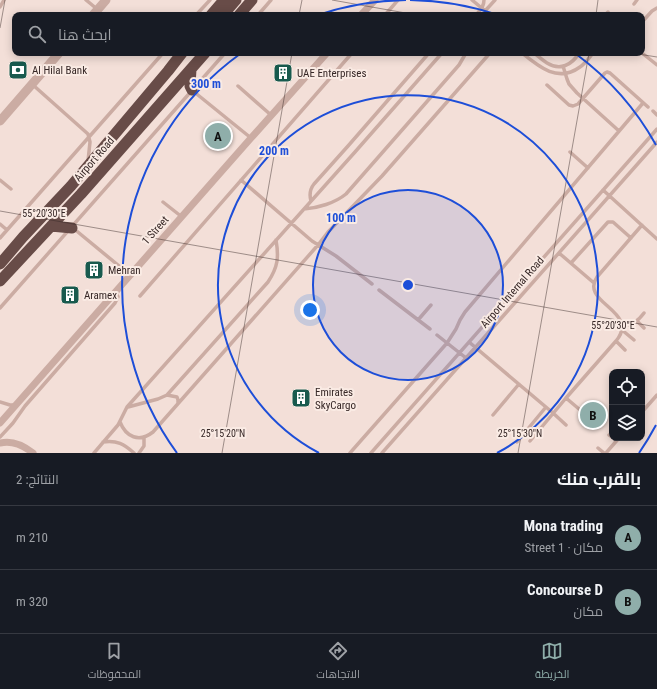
<!DOCTYPE html>
<html lang="ar">
<meta charset="utf-8">
<style>
:root{--surface:#171b24;--page:#242831;--text:#f1f3f6;--muted:#9ea1a6;--line:#363941;--accent:#8faeaa}
body{margin:0;font-family:"Roboto Condensed",Cairo,sans-serif;background:var(--page);color:var(--text);direction:rtl}
.controls{position:absolute;right:12px;bottom:12px;display:grid;overflow:hidden;border-radius:8px;box-shadow:0 2px 10px #0003}
.controls button{width:36px;height:36px;display:grid;place-items:center;padding:0;border:0;border-bottom:1px solid var(--line);background:var(--surface);color:var(--text);font:20px sans-serif}
.you{position:absolute;left:310px;top:310px;width:14px;height:14px;margin:-10px;border:3px solid #fff;border-radius:50%;background:#1a73e8;box-shadow:0 0 0 6px #1a73e833}
.badge{display:grid;place-items:center;width:26px;height:26px;border-radius:50%;background:var(--accent);color:#111;font-size:13px;font-weight:700}
.pin{position:absolute;translate:-50% -50%;border:2px solid #fff;box-shadow:0 1px 4px #0006}
.list{margin:0;padding:0;list-style:none}
h2{display:flex;justify-content:space-between;align-items:center;height:52px;margin:0;padding:0 16px;font-size:17px}
h2 small{font-size:13px;font-weight:400;color:var(--muted)}
.list li{display:grid;grid-template-columns:26px 1fr auto;gap:12px;align-items:center;box-sizing:border-box;height:64px;padding:0 16px;border-top:1px solid var(--line)}
.list b{display:block;font-size:15px;white-space:nowrap}
.list p{margin:0;font-size:13px;white-space:nowrap;color:var(--muted)}
.list em{font-size:13px;font-style:normal;color:var(--muted)}
.icon{flex:none;width:22px;height:22px;fill:none;stroke:currentColor;stroke-width:2;stroke-linecap:round;stroke-linejoin:round}
.map{position:relative;flex:none;width:657px;height:453px;overflow:hidden;direction:ltr}
.search{position:absolute;background:var(--surface);box-shadow:0 2px 10px #0003;left:12px;right:12px;top:12px;height:44px;display:flex;align-items:center;gap:10px;box-sizing:border-box;padding:0 14px;border-radius:8px;color:var(--muted);font-size:15px}
.sheet{height:180px;background:var(--surface)}
nav{display:flex;justify-content:space-around;align-items:center;box-sizing:border-box;height:56px;border-top:1px solid var(--line);background:var(--surface);font-size:11px;color:var(--muted)}
nav a{display:grid;justify-items:center;gap:2px}
nav .on{color:var(--accent)}
.map>svg:first-child{display:block}
.lines{fill:none;stroke-linecap:round;stroke-linejoin:round}
.service{stroke:#cbaca3;stroke-width:3.5}
.minor{stroke:#cbaca3;stroke-width:7}
.tertiary{stroke:#cbaca3;stroke-width:9}
.trunk{stroke:#684c48;stroke-width:11}
.ticks{fill:none;stroke:#362726;stroke-width:1;stroke-opacity:0.45}
.ring{fill:none;stroke:#1d4ed8;stroke-width:2}
.labels{text-anchor:middle;stroke-width:4;stroke-linejoin:round;paint-order:stroke}
.poi-label{font-size:11px;fill:#362726;stroke:#faebe4;text-anchor:start}
.street-label{font-size:11px;fill:#362726;stroke:#faebe4}
.ticks-label{font-size:10px;text-anchor:middle;fill:#362726;stroke:#faebe4;stroke-width:4;stroke-linejoin:round;paint-order:stroke}
.centre{fill:#1d4ed8;stroke:#faebe4;stroke-width:2}
.ring-label{font-size:12px;text-anchor:middle;font-weight:bold;fill:#1d4ed8;stroke:#faebe4;stroke-width:4;stroke-linejoin:round;paint-order:stroke}
</style>
<div class="map">
<svg width="657" height="453" viewBox="0 0 657 453">
<rect width="100%" height="100%" fill="#f3dfd8"/>
<g class="lines">
<!-- service -->
<path class="service" d="M86,0L97,9
M472,0L490,15
M634,4L637,0
M0,7L4,0
M485,11L495,0
M196,15L210,0
M258,15L271,0
M385,15L398,0
M476,15C480,10 484,7 484,0
M605,15L608,12
M642,22L652,11L657,8
M522,53C539,67 558,83 580,67C586,63 589,58 593,53
M534,53C538,56 542,60 547,63C560,71 572,65 579,53
M642,53L657,65
M563,66L567,79L569,84L577,93L619,131
M33,85L88,134L90,142L88,161
M547,85L569,105L573,106L578,104L605,73L607,72L610,73L648,107
M238,86L271,115
M193,91L251,138
M653,111L657,115
M570,152L588,168
M0,180L11,189
M241,180L312,241L336,256L372,284
M603,190L657,239
M311,201C309,194 310,189 314,184L348,146L429,53
M163,202L182,217
M304,209C318,208 335,203 346,194L459,65L466,53
M0,224L7,230
M73,228L130,275
M0,238L163,53
M559,253L594,283
M571,263L608,222H613L631,238
M379,290L430,329
M140,296L352,53
M0,308L225,53
M418,320L431,305
M637,321L644,328
M622,326C632,326 638,321 644,313
M622,330L634,340
M437,335L466,358
M616,341L625,350
M469,342L553,413L566,425
M167,395L177,397L178,400V403
M566,398L579,409
M0,402L10,405H15
M128,407L158,399L167,395L268,282C278,267 279,257 276,240
M642,412L657,395
M493,415L519,384
M120,422C126,437 139,443 153,432L318,245L328,232L382,176L490,53
M609,435L612,437
M0,437L13,423L25,406L115,303L118,297L116,292
M530,441L566,398L616,341C641,311 579,303 597,277L642,225
M103,442C117,440 124,444 134,453
M517,442L546,407
M598,448L604,453
M94,453L118,425L127,407L355,152L442,53
M139,453L144,446V438
M350,453L447,343L456,329L460,320L465,312L643,103
M371,453L657,129
M382,453L657,142
M606,453L619,438"/>
<!-- minor -->
<path class="minor" d="M361,15L375,0
M0,423L251,138L327,53
M0,443C12,440 23,445 33,453"/>
<!-- tertiary -->
<path class="tertiary" d="M93,15L106,0
M0,121L59,53"/>
<!-- trunk -->
<path class="trunk" d="M211,15L224,0
M223,15L236,0
M239,15L252,0
M191,69L190,86L192,90
M51,226L72,228
M0,264L23,237L71,186L168,71L182,53
M0,281L81,194L205,53"/>
</g>
<!-- ticks -->
<path class="ticks" d="M332,0L417,15M299,15L302,0M596,15L598,0M0,28L5,0M632,53L657,57M0,211L657,327M222,453L292,53M518,453L589,53"/>
<!-- distance rings -->
<circle cx="408" cy="285" r="95" fill="#1d4ed8" fill-opacity=".12"/>
<g class="ring">
<circle cx="408" cy="285" r="95"/>
<path d="M319 453A190 190 0 1 1 497 453"/>
<path d="M656 425A285 285 0 0 1 639 453M177 453A285 285 0 0 1 240 54M318 15A285 285 0 0 1 406 0M410 0A285 285 0 0 1 498 15M576 54A285 285 0 0 1 656 145"/>
</g>
<!-- icons -->
<defs>
<symbol id="bank-square" viewBox="-11 -11 22 22"><rect x="-9" y="-9" width="18" height="18" rx="4" fill="#185a4e" stroke="#faebe4"/><path d="M-6-4H6V4H-6ZM0-2.3a2.3 2.3 0 1 0 0 4.6a2.3 2.3 0 1 0 0-4.6Z" fill="#fff"/></symbol>
<symbol id="building-square" viewBox="-11 -11 22 22"><rect x="-9" y="-9" width="18" height="18" rx="4" fill="#185a4e" stroke="#faebe4"/><path d="M-4-6H4V6H1V3H-1V6H-4ZM-2.5-4.3h1.7v1.8h-1.7ZM.8-4.3h1.7v1.8H.8ZM-2.5-1h1.7V.8h-1.7ZM.8-1h1.7V.8H.8Z" fill="#fff"/></symbol>
</defs>
<g fill-rule="evenodd">
<use href="#bank-square" x="7" y="59" width="22" height="22"/>
<use href="#building-square" x="272" y="62" width="22" height="22"/>
<use href="#building-square" x="83" y="259" width="22" height="22"/>
<use href="#building-square" x="59" y="284" width="22" height="22"/>
<use href="#building-square" x="290" y="387" width="22" height="22"/>
</g>
<g class="labels">
<!-- poi labels -->
<g class="poi-label">
<text x="32" y="74">Al Hilal Bank</text>
<text x="297" y="77">UAE Enterprises</text>
<text x="108" y="274">Mehran</text>
<text x="84" y="299">Aramex</text>
<text x="315" y="396">Emirates<tspan x="315" dy="13">SkyCargo</tspan></text>
</g>
<!-- street labels -->
<g class="street-label">
<text transform="translate(94 159) rotate(-49)" y="4">Airport Road</text>
<text transform="translate(155 230) rotate(-48)" y="4">1 Street</text>
<text transform="translate(512 292) rotate(-49)" y="4">Airport Internal Road</text>
</g>
</g>
<g class="ticks-label">
<text x="44" y="217">55°20'30"E</text>
<text x="613" y="329">55°20'30"E</text>
<text x="223" y="437">25°15'20"N</text>
<text x="520" y="437">25°15'30"N</text>
</g>
<circle cx="408" cy="285" r="6" class="centre"/>
<g class="ring-label">
<text x="206" y="88">300 m</text>
<text x="274" y="155">200 m</text>
<text x="341" y="222">100 m</text>
</g>
</svg>
<div class="controls">
<button><svg class="icon" aria-label="locate" viewBox="0 0 24 24"><circle cx="12" cy="12" r="6"/><path d="M12 2v4M12 18v4M2 12h4M18 12h4"/></svg></button>
<button><svg class="icon" aria-label="layers" viewBox="0 0 24 24"><path d="M12 4l9 5-9 5-9-5zM3 14l9 5 9-5"/></svg></button>
</div>
<div class="you"></div>
<div class="pin badge" style="left:218px;top:136px">A</div>
<div class="pin badge" style="left:593px;top:415px">B</div>
<div class="search"><svg class="icon" aria-label="search" viewBox="0 0 24 24"><circle cx="10" cy="10" r="6"/><path d="M15 15l6 6"/></svg>ابحث هنا</div>
</div>
<section class="sheet">
<h2>بالقرب منك<small>النتائج: 2</small></h2>
<ul class="list">
<li><span class="badge">A</span><div><b>Mona trading</b><p>مكان · 1 Street</p></div><em>210 m</em></li>
<li><span class="badge">B</span><div><b>Concourse D</b><p>مكان</p></div><em>320 m</em></li>
</ul>
</section>
<nav>
<a class="on"><svg class="icon" aria-label="map" viewBox="0 0 24 24"><path d="M3 6l6-2 6 2 6-2v14l-6 2-6-2-6 2zM9 4v14M15 6v14"/></svg>الخريطة</a>
<a><svg class="icon" aria-label="directions" viewBox="0 0 24 24"><path d="M12 3l9 9-9 9-9-9zM9 14v-3h6M13 9l2 2-2 2"/></svg>الاتجاهات</a>
<a><svg class="icon" aria-label="saved" viewBox="0 0 24 24"><path d="M7 4h10v16l-5-4-5 4z"/></svg>المحفوظات</a>
</nav>
